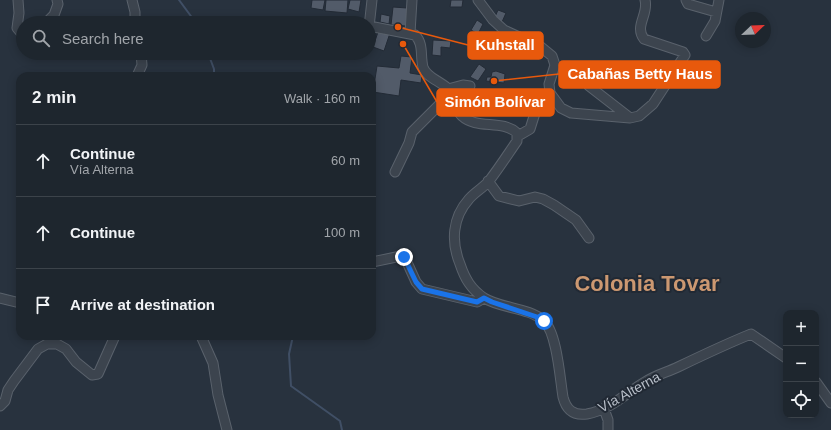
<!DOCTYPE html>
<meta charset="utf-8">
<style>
:root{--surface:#1e262e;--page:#262e36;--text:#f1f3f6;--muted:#a1a5aa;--line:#3c434a}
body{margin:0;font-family:Arial,sans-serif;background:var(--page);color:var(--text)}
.controls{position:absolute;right:12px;bottom:12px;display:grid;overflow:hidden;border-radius:8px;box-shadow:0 2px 10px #0003}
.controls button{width:36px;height:36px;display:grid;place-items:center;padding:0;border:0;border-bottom:1px solid var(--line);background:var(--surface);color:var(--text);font:20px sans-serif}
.compass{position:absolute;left:735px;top:12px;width:36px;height:36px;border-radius:50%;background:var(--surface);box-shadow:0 2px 10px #0003;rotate:67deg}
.stop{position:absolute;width:12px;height:12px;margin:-9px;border:3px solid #1a73e8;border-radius:50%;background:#fff}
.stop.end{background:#1a73e8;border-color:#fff;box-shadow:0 1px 4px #0008}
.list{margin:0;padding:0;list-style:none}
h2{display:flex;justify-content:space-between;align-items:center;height:52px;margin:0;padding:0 16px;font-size:17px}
h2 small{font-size:13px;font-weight:400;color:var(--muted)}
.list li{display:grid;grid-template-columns:26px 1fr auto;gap:12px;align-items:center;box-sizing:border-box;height:72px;padding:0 16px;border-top:1px solid var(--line)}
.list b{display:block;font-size:15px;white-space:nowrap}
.list p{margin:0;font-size:13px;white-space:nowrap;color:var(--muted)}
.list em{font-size:13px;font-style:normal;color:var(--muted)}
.icon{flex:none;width:22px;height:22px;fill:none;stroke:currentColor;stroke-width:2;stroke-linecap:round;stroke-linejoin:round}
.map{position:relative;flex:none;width:831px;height:430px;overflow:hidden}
.search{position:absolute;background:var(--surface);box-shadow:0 2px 10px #0003;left:16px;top:16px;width:360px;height:44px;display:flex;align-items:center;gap:10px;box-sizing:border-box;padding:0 14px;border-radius:22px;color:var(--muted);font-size:15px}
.panel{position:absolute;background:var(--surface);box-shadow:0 2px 10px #0003;left:16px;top:72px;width:360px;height:268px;border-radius:12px}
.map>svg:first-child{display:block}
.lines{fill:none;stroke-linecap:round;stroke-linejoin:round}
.stream{stroke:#404f65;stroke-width:2}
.building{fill:#525b69;stroke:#232b36}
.minor-casing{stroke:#5a626c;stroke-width:11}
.minor{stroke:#3c444e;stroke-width:9}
.route{stroke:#1a73e8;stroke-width:5}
.labels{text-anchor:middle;stroke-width:4;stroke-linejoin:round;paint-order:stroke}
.street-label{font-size:14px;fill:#b8bfc9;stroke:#212934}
.town-label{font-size:22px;font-weight:bold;fill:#cc9871;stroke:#212934}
.leader{fill:none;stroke:#e8590c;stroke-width:1.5}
.callout-dot{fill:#e8590c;stroke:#212934;stroke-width:1.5}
.callout{fill:#e8590c;stroke:#e8590c;stroke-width:1.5}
.callout-label{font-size:15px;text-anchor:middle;font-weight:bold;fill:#fff}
</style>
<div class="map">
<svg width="831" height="430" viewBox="0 0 831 430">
<rect width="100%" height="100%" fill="#28323e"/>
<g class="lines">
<!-- stream -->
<path class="stream" d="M179,0L196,23
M208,53L214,69V76
M293,336L289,354L291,386L340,421L342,430"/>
</g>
<!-- building -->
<path class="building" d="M312,0H325L323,10L311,8Z
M326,0H348L347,13L325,11Z
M350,0H361L359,12L348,9Z
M451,0H463L462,7H450Z
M393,7L407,8L406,26L391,25Z
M498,10L506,13L502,22L494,19Z
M381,14L390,16L389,24L380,22Z
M477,20L483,24L478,34L471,30Z
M379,29L390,33L384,51L373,47Z
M433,40L451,41L450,48L441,47V56L432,55Z
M401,56L412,57L410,73L422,75L421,83L401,80L399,96L373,92L377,66L399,68Z
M479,64L486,69L478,81L470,77Z
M496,71L505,74L504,83L486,81L487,77H491L492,72Z
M465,88L468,94L460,97L458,91Z"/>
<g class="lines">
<defs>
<path id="minor" d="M18,0L19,13L17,28L23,35
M132,0L135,12V23
M478,0L493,20L504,30L541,47L552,56L555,65L549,84L550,93L561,108L571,113L630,118L639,116L653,104L685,55L683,52L644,39C634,26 649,14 645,0
M686,0L688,4L716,12
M46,23L54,15L58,4L57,0
M369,26L415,35C424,44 420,56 423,67C426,77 438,80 446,87C454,95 454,109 462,116C477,130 502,119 517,133V141C508,154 499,168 489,181C483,188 475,192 469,199C452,218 451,242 460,264C465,279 471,289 484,298C502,309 528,307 544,321C557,333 560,379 563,397C566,409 573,416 587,414C610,410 626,393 645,382C655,375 668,372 678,367C703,355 726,344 751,334L786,358
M369,27L372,0
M410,33L412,0
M706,36L715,21L719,0
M137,76L142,65L141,53
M589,86L629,117
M448,89L463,85L470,86
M518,136L530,129L536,110
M395,172L409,143L412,132L451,93
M488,181L499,196L519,201L535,197L543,199L554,205L576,220L589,238
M372,262L401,256L406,260L416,282L422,289L477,302L484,298
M0,298L20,303
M201,336L213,363L218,395L227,430
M816,382L831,403
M0,406L5,401L8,390L14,381L38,349L47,344H57L66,349L76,362L92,375L98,374L115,336
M604,409L608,420V430"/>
</defs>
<!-- minor casing -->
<use href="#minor" class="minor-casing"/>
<!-- minor -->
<use href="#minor" class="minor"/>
</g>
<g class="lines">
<!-- route -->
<path class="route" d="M404,257L416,282L422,289L477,302L484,298L492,302L537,317L544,321"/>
</g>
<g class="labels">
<!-- street labels -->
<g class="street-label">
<text transform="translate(629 392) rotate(-29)" y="5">Vía Alterna</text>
</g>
<!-- town labels -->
<g class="town-label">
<text x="647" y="291">Colonia Tovar</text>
</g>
</g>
<!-- callouts -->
<path class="leader" d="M398 27L468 45M494 81L559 74M403 44L437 102"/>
<g class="callout-dot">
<circle cx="398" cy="27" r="4"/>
<circle cx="494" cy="81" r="4"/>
<circle cx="403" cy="44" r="4"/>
</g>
<g class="callout">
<rect x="468" y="32" width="75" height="27" rx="4"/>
<rect x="559" y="61" width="161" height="27" rx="4"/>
<rect x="437" y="89" width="117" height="27" rx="4"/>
</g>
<g class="callout-label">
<text x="505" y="50">Kuhstall</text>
<text x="640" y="79">Cabañas Betty Haus</text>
<text x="495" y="107">Simón Bolívar</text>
</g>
</svg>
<div class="controls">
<button>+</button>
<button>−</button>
<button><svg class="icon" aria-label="locate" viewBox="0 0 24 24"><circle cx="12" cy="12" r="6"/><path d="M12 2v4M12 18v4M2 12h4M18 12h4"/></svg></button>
</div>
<svg class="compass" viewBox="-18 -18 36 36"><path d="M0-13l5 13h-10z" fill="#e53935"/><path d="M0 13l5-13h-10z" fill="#a1a5aa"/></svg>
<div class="stop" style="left:544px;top:321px"></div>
<div class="stop end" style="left:404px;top:257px"></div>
<div class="search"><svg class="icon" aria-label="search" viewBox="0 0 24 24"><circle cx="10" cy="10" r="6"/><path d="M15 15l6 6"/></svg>Search here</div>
<section class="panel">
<h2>2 min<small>Walk · 160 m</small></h2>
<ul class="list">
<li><svg class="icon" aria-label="ahead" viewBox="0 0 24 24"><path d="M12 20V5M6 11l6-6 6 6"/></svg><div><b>Continue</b><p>Vía Alterna</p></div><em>60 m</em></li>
<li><svg class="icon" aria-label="ahead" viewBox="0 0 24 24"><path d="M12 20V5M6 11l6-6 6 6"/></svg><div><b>Continue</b></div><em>100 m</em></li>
<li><svg class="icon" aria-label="arrive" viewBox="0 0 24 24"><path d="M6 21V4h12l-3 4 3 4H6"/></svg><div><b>Arrive at destination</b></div></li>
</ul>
</section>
</div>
